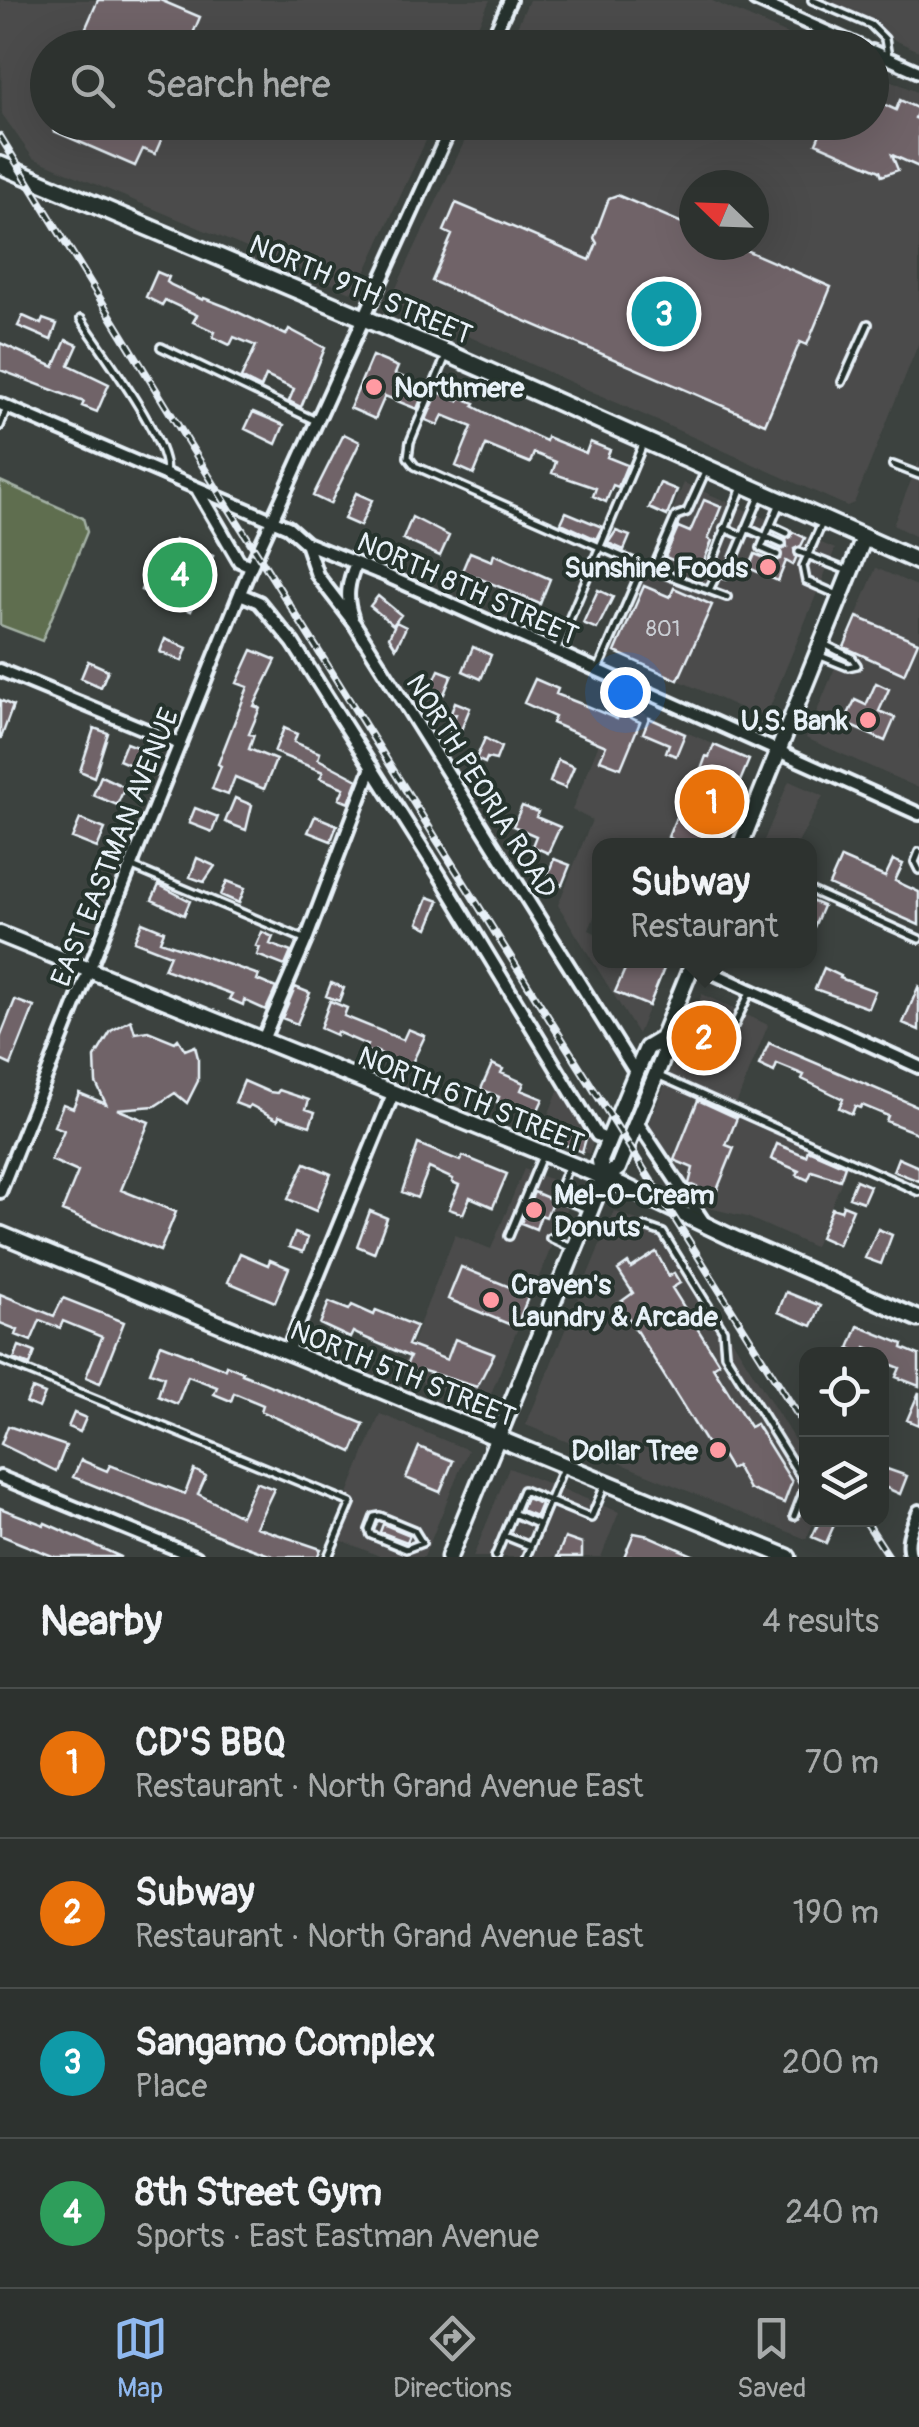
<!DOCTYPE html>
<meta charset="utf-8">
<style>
:root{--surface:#2d322f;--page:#353a37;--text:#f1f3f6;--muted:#a7aaaa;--line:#484d4b;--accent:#90b9f0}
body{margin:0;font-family:Pangolin,sans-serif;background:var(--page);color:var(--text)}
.controls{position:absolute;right:30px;bottom:30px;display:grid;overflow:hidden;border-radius:20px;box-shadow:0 10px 40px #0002}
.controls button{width:90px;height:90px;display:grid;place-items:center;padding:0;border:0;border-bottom:2px solid var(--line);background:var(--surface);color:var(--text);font:50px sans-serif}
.compass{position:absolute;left:679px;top:170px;width:90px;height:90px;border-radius:50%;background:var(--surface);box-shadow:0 10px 40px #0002;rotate:293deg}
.you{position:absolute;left:625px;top:692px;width:35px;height:35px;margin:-25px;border:8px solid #fff;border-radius:50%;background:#1a73e8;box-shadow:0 0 0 15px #1a73e833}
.badge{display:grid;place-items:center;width:65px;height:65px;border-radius:50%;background:var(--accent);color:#fff;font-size:32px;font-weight:700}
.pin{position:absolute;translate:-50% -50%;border:5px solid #fff;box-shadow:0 2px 10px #0006}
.popup{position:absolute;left:592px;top:838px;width:225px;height:130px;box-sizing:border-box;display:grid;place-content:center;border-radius:20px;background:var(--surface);filter:drop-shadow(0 2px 8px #0005);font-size:32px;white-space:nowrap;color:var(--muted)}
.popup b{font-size:38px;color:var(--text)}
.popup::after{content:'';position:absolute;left:50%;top:100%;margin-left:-20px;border:20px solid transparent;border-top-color:var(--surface)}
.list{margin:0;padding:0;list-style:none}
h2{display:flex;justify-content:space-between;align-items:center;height:130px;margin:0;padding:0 40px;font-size:42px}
h2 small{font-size:32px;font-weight:400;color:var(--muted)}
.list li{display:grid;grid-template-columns:65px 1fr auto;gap:30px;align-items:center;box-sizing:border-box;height:150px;padding:0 40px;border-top:2px solid var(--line)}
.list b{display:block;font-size:38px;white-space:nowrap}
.list p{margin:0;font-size:32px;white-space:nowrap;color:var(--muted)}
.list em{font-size:32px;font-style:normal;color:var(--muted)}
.icon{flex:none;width:55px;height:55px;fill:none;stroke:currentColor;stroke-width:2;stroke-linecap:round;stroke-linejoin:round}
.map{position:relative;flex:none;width:919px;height:1557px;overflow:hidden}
.search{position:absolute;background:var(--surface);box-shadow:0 10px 40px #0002;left:30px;right:30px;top:30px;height:110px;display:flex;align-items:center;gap:25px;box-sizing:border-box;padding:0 35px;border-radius:55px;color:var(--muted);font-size:38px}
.sheet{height:730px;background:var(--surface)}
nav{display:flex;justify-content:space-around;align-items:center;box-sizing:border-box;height:140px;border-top:2px solid var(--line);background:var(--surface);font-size:28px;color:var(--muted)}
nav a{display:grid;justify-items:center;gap:5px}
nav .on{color:var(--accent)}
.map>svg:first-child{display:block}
.built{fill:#4b4c4b;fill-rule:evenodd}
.green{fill:#5e6e50;stroke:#a3b0a4;stroke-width:2.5}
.building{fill:#6f6468;stroke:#e8f1f8;stroke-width:2.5}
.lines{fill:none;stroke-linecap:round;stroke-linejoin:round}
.lane-casing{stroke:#e8f1f8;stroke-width:12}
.street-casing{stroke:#e8f1f8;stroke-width:18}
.secondary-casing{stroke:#e8f1f8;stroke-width:21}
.primary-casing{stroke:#e8f1f8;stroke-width:22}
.lane{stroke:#26332d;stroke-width:5}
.street{stroke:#26332d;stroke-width:10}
.secondary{stroke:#26332d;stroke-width:14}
.primary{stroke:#26332d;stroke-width:15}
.rail-casing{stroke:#e8f1f8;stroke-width:8}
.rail{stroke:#26332d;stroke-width:4;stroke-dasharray:11;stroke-linecap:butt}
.poi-dot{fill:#ff9aa2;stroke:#26332d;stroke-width:4}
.labels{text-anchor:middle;stroke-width:8;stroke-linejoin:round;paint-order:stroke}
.number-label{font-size:22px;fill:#caced4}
.street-label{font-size:28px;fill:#e8f1f8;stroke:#26332d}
.poi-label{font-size:28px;font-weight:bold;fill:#e8f1f8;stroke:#26332d;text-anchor:start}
</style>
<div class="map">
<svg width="919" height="1557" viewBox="0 0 919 1557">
<rect width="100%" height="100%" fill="#3c423f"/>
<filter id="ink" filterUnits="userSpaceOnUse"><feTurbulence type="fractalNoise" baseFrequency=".01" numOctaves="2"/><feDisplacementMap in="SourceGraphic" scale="20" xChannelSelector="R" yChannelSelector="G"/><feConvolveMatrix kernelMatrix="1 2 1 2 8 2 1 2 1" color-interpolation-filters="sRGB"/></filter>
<g filter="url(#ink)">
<!-- built -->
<path class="built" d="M0,0H490L468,47L48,48V122L434,123L358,288L351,292L33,158L2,114Z
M529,0H710L817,47H508Z
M806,0H919V51Z
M872,72L919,93V342L854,503L847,506L390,301L473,123L872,122ZM694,185H754V245H694Z
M919,461V538L893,525Z
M684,483L835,549L765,719L613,651Z
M876,568L919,587V788L806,738Z
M616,701L749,760L714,845L599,846V904L589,930L599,935V960H659L666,963L638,1034L558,905L592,820L572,810Z
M789,781L823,796L797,845H762Z
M702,994L768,1025L735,1107L851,1159L814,1247L747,1217L709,1208L686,1184L648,1126Z
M562,1082L595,1138L589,1154L540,1134Z
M524,1169L575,1189L485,1408L400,1373L455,1235L491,1249Z
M614,1211L666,1232L806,1459V1520H815L806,1539L526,1425Z
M380,1414L468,1450L424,1557H382L331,1536Z
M509,1468L619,1512L601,1557H473Z"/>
<!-- green -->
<path class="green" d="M0,481L83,518L87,532L42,641L0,625Z"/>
<!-- building -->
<path class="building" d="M98,0H160L200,17L187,48H77Z
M872,99L896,110L900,100L919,109L915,118L919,120V167L892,155L898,170L882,176L880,171L816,143L825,122H872Z
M57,122H169L155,154L143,149L135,166L54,131Z
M617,195L694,228V245H734L831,287L807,345L800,342L765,424L432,281L452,235L444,231L456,203L590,260L597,243L594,238L609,198Z
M157,272L169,277L167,282L171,285L203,300L204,298L227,307L286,335L289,329L325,348L301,407L289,401L294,389L266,376L261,388L241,378L256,346L234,337L230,345L213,337L215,332L193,322L197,315L165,300L162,305L146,297Z
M23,316L41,324L43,319L57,324L51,340L18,326Z
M66,340L78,345L69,365L109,384L97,412L82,406L84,402L0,370V343L54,367Z
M372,356L398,367L395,374L426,387L417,409L385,396L375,419L350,408Z
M438,392L458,401L460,397L475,403L473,406L492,416L546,441L547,437L586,453L590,442L610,450L607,457L627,465L618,487L613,485L606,502L593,496L596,488L552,473L556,462L534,453L530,463L486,445L474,474L456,466L472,427L443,415L438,425L426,420Z
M253,412L284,425L276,444L245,429Z
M344,434L360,442L330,504L313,496Z
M660,483L677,490L667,516L649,508Z
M356,493L372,500L360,526L344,519Z
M704,500L721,507L708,539L712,541L700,571L665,557L678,527L690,532Z
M566,512L602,527L596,539L561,523Z
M412,517L449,536L440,556L403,539Z
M616,531L630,536L624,550L608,543Z
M793,532L805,538L801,546L794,549L796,558L793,565L786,561L778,581L749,568L755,554L774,562L781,559V550L787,547L786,539L791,537Z
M175,540L213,556L191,611L141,590L157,552L168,556Z
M470,552L492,561L494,554L550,579L540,604L462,571Z
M644,586L670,597L674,588L712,605L678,680L615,652Z
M598,590L613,597L597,629L583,623Z
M378,596L401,615L393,625L370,606Z
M857,617L918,642L904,674L844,647Z
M396,622L406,627L396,648L389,637Z
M165,639L187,648L182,661L160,652Z
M473,647L491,655L481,679L463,671Z
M252,650L276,660L254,706L260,708L249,734L254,735L249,749L276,760L264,789L235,777L228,795L212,789L221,766L218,764L248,687L237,683Z
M88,661L108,670L101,687L81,678Z
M439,670L452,675L444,694L431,688Z
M535,679L558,689L556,694L584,705L617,719L619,713L640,722L621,768L600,760L606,746L552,723L555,717L524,703Z
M876,683L889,689L879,711L895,718L885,741L844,723L855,700L866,705Z
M0,700L13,706L1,738H0Z
M455,702L470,708L459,735L449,731L456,714L451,713Z
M649,718L685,734L676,756L666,752L669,744L643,733Z
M94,728L108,733L94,777L80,771Z
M284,728L297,734L294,742L320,753L318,759L358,780L349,803L339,799L344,788L320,778L323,772L274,752Z
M485,738L501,747L496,760L487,758L485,763L476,759Z
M126,743L142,749L135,767L119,760Z
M714,745L749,760L713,846H670L672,839L668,837L684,798L690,800L706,756L709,757Z
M558,760L574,767L565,788L550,782Z
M101,776L125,787L117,805L93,795Z
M235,798L252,805L246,830L225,822Z
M522,806L538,812L536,817L560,827L548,853L532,846L536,836L513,826Z
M195,808L218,817L212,832L189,823Z
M315,816L337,825L331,841L308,832Z
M80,819L105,829L97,848L72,838Z
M197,858L215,866L204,882L190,877Z
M841,858L885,877L893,860L903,864L895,881L919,892V925L829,885Z
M554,859L570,865L562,885L546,879Z
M227,881L245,888L239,903L221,895Z
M159,885L190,901L184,915L152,900Z
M428,897L439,901L428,928L418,923Z
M809,900L823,906L809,939Z
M142,922L164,931L160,941L259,975L257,980L276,988L266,1010L244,1000L243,1005L229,999L232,994L164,969L170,955L134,941Z
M262,932L273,937L270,944L291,952L285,966L257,955L260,947L256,946Z
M629,960H653L665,966L649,1006L615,992Z
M824,968L841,976L840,978L875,991L868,1008L815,989Z
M331,983L344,988L339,1001L326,996Z
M919,985V1030L903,1023Z
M295,987L310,993L297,1024L282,1018Z
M15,1000L34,1007L11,1065L0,1060V1038Z
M330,1001L347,1008L344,1016L403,1040L408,1029L425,1036L410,1067L375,1051L374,1054L364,1050L367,1045L337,1032L336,1035L320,1028Z
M131,1020L135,1033L148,1031L175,1042L178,1039L185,1050L195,1046L198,1058V1081L187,1103L175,1093L155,1106L117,1109L149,1122L121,1190L176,1212L160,1251L62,1211L78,1172L51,1160L64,1130L54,1126L63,1104L73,1108L79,1093L106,1104L96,1083L95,1057L111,1031Z
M694,1020L722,1035L714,1055L685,1043Z
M769,1043L919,1107V1134L886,1121L888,1116L862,1105L860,1108L855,1106L852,1114L839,1108L843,1099L802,1079L804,1075L777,1064L774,1072L759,1065Z
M492,1064L503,1069L501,1073L524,1083L521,1090L543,1099L535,1117L497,1102L499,1097L481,1089Z
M244,1081L269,1092L277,1093L279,1090L309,1100L306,1109L315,1112L310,1126L279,1116L278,1120L250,1105L248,1108L235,1103Z
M698,1100L737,1118L726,1145L734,1148L715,1195L689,1184L693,1168L674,1160Z
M548,1119L587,1135L582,1152L542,1135Z
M418,1144L460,1161L463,1156L507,1174L493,1207L470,1197L463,1214L449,1209L459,1185L452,1182L453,1179L429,1168L417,1198L402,1192Z
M777,1144L806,1156L808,1150L845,1166L840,1180L812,1171L808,1180L797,1175L799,1171L771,1159Z
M898,1158L919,1167V1181L893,1171Z
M305,1163L331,1174L316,1211L288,1199Z
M856,1180L870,1186L863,1202L849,1197Z
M534,1192L553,1200L546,1217L541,1215L536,1229L521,1223Z
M843,1205L853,1209L838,1245L820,1237L832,1208L841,1211Z
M370,1211L387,1218L374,1253L357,1246Z
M878,1229L892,1235L881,1264L865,1258Z
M295,1233L308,1238L303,1252L289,1247Z
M656,1252L669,1276L674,1273L680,1283L672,1288L719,1363L713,1367L750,1427L756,1424L792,1482L784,1503L749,1489L736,1466L730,1469L721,1454L715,1457L619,1303L633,1293L618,1270L628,1263L631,1268Z
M240,1253L268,1265L270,1260L289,1268L275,1302L228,1282Z
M461,1267L529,1295L516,1327L448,1299Z
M786,1292L821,1306L812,1326L778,1312Z
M0,1294L54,1316L63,1298L124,1322L100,1383L86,1377L102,1337L63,1321L60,1328L40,1320L31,1341L16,1335L18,1330L0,1323Z
M329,1302L349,1310L352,1305L374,1315L376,1310L416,1326L408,1345L447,1360L455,1339L494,1354L477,1387L421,1370L420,1374L405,1368L410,1357L359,1335L353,1332L350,1338L320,1324Z
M858,1326L903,1344L902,1348L919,1355V1386L896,1377L900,1368L885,1362L887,1355L866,1347L863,1354L849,1348Z
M161,1344L225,1369L226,1365L243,1372L242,1374L364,1424L352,1452L261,1411L263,1405L234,1393L231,1401L214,1394L217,1387L188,1376L177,1404L158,1396L164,1377L150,1372Z
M19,1346L35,1352L30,1365L14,1359Z
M32,1389L45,1394L39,1408L26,1403Z
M919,1392V1425L907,1420Z
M74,1413L86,1418L80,1432L68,1427Z
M8,1426L66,1446L56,1471L1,1444Z
M419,1447L453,1461L440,1492L406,1478Z
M81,1460L107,1471L110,1465L185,1494L194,1470L206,1476L198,1494L241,1516L256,1482L274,1489L256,1527L321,1549L317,1557H275L247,1547L73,1477Z
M884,1468L907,1476L900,1494L882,1486Z
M526,1498L541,1504L536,1516L521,1510Z
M0,1508L44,1525L45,1523L121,1557H55L22,1544L0,1535Z
M820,1520L834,1525L826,1543L812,1537Z
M383,1524L410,1535L407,1542L380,1532Z
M634,1533L649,1536L697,1557H624Z
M565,1538L582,1544V1557H557Z"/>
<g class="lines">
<defs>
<path id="lane" d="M812,0L871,25L885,39L888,57
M81,319C99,347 173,446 165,473
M161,347L316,421
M446,356L410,442L408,457L415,466L643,566L598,670
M842,382L868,324
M0,426L6,410
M893,465L919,475
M823,521L803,566L806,581L838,595
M772,526L787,533
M724,528L743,536
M746,528L782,544
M799,552L848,571
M777,555L761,548L780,503
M643,566L727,597
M653,569L676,516L687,512L706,470
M718,572L727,575L761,494
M709,590L718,572L710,568L742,487
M822,643L852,658L857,665
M556,651L644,442
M818,655L848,667L857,665
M919,852L915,862L919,870
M130,866L304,939
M809,890L919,939
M696,1011C705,1023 721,1023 730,1035L719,1067L702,1071
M734,1026L750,992
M657,1075L919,1192
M560,1187L568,1167
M565,1200L590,1210
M646,1227L663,1233L723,1330L725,1354L806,1485L794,1516
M509,1236L542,1156
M550,1238L574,1249
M0,1360L351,1503L328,1557
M513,1513L538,1524
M380,1516L414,1530L422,1543L406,1549L371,1535L369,1530L374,1517Z
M505,1536L530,1546
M495,1557L523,1490L591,1518L605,1485
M526,1557L563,1468"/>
<path id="street" d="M755,0L863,48
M488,48L510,0
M872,51L919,72
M0,404L288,527L306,543L385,575L919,814
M198,491L239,561L251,566
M306,543L317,575L354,623L636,1073
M240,594L259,602L293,643L439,874L597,1135L608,1140
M352,617C345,597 348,582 356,563
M0,670L180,744
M693,964L919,1067
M262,1042L306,940L372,767
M637,1122L703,1221
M0,1192L249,571L453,122
M287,1352L393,1094
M0,1477L196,1557
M911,1557C904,1542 913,1525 919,1511"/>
<path id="secondary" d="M740,846L864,538
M0,934L622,1185L737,1240L919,1319
M603,1179L600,1161L636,1073L647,1048L662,1039
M0,1234L788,1557
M449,1557L603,1179L618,1168L664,1055L662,1039L694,960"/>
<path id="primary" d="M0,165L447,353L919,562"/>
</defs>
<!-- lane casing -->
<use href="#lane" class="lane-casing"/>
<!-- street casing -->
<use href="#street" class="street-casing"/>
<!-- secondary casing -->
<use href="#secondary" class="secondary-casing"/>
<!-- primary casing -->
<use href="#primary" class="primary-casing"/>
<!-- lane -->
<use href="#lane" class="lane"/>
<!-- street -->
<use href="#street" class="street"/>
<!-- secondary -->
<use href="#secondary" class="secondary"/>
<!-- primary -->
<use href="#primary" class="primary"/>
<defs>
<path id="rail" d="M0,136L225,502L806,1428
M865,1520L889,1557"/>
</defs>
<!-- rail casing -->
<use href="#rail" class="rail-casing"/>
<!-- rail -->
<use href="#rail" class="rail"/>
</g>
</g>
<!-- markers -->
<g class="poi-dot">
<circle cx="374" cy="387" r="10"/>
<circle cx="768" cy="567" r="10"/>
<circle cx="868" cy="720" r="10"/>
<circle cx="534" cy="1210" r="10"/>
<circle cx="491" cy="1300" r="10"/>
<circle cx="718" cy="1450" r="10"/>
</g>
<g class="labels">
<!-- number labels -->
<g class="number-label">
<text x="663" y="636">801</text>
</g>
<!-- street labels -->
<g class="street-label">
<text transform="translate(361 289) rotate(23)" y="10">NORTH 9TH STREET</text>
<text transform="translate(468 588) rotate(24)" y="10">NORTH 8TH STREET</text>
<text transform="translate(482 786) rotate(58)" y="10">NORTH PEORIA ROAD</text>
<text transform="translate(114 847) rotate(-68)" y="10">EAST EASTMAN AVENUE</text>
<text transform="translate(471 1099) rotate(22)" y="10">NORTH 6TH STREET</text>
<text transform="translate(403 1373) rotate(22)" y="10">NORTH 5TH STREET</text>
</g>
<!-- poi labels -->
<g class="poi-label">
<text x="394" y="397">Northmere</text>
<text x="748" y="577" text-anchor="end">Sunshine Foods</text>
<text x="848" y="730" text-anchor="end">U.S. Bank</text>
<text x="554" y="1204">Mel-O-Cream<tspan x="554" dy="32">Donuts</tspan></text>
<text x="511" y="1294">Craven's<tspan x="511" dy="32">Laundry &amp; Arcade</tspan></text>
<text x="698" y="1460" text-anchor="end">Dollar Tree</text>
</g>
</g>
</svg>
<div class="controls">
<button><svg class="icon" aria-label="locate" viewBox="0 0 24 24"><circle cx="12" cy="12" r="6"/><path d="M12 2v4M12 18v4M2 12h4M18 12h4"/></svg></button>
<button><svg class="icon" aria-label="layers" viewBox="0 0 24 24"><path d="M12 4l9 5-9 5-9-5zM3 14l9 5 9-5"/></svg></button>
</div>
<svg class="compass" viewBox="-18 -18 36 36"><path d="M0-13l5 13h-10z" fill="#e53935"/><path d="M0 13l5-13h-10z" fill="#a7aaaa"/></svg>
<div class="you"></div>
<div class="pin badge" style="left:712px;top:802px;background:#e8710a">1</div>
<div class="pin badge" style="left:704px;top:1038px;background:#e8710a">2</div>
<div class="popup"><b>Subway</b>Restaurant</div>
<div class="pin badge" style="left:664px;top:314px;background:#0f9aa8">3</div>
<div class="pin badge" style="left:180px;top:575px;background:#2e9e5b">4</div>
<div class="search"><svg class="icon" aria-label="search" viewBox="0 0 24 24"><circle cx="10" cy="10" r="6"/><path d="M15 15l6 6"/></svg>Search here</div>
</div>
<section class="sheet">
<h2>Nearby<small>4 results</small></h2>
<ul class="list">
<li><span class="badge" style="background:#e8710a">1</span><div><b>CD'S BBQ</b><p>Restaurant · North Grand Avenue East</p></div><em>70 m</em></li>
<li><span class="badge" style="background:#e8710a">2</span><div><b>Subway</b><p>Restaurant · North Grand Avenue East</p></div><em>190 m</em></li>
<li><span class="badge" style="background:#0f9aa8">3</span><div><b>Sangamo Complex</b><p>Place</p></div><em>200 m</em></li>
<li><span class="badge" style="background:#2e9e5b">4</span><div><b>8th Street Gym</b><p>Sports · East Eastman Avenue</p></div><em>240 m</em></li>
</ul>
</section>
<nav>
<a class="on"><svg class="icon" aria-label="map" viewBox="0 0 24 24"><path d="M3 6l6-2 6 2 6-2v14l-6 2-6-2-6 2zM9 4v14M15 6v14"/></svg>Map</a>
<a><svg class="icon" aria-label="directions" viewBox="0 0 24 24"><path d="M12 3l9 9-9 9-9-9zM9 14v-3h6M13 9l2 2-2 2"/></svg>Directions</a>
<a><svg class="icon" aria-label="saved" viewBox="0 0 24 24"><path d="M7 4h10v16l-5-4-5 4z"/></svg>Saved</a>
</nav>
